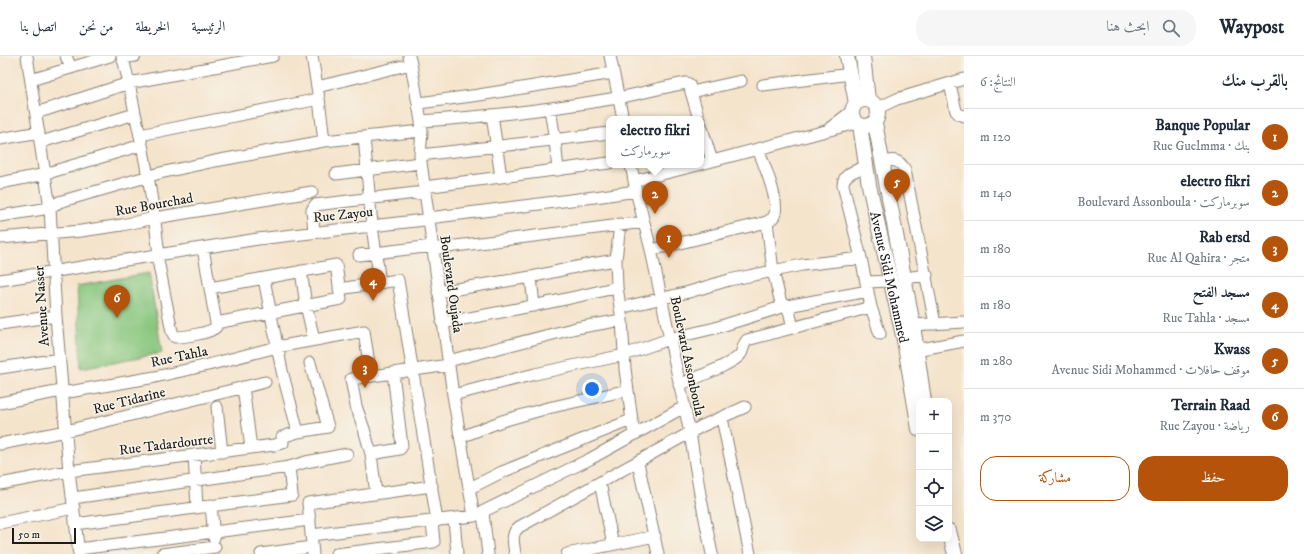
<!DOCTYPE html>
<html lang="ar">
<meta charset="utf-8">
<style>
:root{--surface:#fff;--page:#f6f6f7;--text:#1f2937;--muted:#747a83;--line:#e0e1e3;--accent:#b45309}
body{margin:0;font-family:"IM FELL DW Pica",Amiri,serif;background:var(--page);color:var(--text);direction:rtl}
.controls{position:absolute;right:12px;bottom:12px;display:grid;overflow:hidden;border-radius:8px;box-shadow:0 4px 16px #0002}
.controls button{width:36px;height:36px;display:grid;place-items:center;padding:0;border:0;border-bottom:1px solid var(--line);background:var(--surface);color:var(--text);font:20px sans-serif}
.scale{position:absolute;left:12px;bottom:10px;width:64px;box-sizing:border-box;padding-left:4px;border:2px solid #1c1c1c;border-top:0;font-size:11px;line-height:14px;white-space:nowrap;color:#1c1c1c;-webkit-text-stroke:3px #f7f3e8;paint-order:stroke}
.you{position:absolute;left:592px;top:333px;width:14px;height:14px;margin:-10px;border:3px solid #fff;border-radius:50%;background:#1a73e8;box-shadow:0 0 0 6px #1a73e833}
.badge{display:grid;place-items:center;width:26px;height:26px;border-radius:50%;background:var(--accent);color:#fff;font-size:13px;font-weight:700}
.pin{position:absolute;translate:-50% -33px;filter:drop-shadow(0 1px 2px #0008)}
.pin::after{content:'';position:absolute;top:21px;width:14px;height:12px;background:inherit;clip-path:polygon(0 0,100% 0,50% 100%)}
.popup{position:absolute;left:606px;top:60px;width:98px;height:52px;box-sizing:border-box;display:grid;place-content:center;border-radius:8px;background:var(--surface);filter:drop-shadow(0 1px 3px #0005);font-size:13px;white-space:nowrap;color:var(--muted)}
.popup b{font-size:15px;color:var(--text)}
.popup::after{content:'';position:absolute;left:50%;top:100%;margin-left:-8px;border:8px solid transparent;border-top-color:var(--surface)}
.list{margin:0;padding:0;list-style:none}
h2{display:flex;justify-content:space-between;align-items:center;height:52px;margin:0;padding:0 16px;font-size:17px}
h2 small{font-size:13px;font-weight:400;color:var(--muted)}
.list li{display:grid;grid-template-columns:26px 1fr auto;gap:12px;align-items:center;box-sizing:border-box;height:56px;padding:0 16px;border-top:1px solid var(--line)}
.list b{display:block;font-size:15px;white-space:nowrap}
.list p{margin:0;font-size:13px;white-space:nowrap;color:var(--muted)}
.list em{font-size:13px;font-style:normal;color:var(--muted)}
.actions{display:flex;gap:8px;padding:12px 16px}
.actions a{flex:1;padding:9px 0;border:1px solid var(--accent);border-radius:16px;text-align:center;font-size:14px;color:var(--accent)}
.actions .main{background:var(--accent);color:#fff}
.icon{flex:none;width:22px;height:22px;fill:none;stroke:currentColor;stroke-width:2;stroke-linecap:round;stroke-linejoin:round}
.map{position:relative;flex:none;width:964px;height:498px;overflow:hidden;direction:ltr}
header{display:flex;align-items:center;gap:24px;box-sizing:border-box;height:56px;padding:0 20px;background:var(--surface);border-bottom:1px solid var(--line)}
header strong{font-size:19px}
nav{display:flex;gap:22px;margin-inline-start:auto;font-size:14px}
.search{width:280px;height:36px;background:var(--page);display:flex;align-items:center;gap:10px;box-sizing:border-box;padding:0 14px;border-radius:16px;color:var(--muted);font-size:15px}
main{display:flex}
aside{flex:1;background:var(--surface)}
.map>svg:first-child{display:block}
.green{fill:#87c67e;stroke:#52714d}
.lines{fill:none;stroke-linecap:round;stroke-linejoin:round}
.minor-casing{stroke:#888074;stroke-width:13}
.major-casing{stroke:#888074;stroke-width:16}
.minor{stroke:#fff;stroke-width:11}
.major{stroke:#fff;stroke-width:14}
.labels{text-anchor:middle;stroke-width:3;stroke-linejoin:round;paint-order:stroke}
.street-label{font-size:14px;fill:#1c1c1c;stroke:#f7f3e8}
</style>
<header>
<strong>Waypost</strong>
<div class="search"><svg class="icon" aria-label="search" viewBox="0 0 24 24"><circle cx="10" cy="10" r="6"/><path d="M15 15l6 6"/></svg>ابحث هنا</div>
<nav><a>الرئيسية</a><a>الخريطة</a><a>من نحن</a><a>اتصل بنا</a></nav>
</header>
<main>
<aside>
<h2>بالقرب منك<small>النتائج: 6</small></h2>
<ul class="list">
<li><span class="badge">1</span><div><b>Banque Popular</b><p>بنك · Rue Guelmma</p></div><em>120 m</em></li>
<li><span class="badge">2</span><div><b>electro fikri</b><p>سوبرماركت · Boulevard Assonboula</p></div><em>140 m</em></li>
<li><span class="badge">3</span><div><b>Rab ersd</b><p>متجر · Rue Al Qahira</p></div><em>180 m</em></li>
<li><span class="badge">4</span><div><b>مسجد الفتح</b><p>مسجد · Rue Tahla</p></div><em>180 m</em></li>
<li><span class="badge">5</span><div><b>Kwass</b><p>موقف حافلات · Avenue Sidi Mohammed</p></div><em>280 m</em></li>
<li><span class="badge">6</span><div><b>Terrain Raad</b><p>رياضة · Rue Zayou</p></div><em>370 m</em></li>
</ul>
<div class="actions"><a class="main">حفظ</a><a>مشاركة</a></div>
</aside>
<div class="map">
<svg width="964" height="498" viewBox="0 0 964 498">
<rect width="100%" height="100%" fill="#f7f3e8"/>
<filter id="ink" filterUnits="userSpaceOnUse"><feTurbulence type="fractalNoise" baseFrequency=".025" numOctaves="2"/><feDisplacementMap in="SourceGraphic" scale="8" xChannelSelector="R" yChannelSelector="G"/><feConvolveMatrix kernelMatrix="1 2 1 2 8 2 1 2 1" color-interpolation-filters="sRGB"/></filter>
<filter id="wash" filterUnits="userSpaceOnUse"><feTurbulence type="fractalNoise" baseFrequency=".012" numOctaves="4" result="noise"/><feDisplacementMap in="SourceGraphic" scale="16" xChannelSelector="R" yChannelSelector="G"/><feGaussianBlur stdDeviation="0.9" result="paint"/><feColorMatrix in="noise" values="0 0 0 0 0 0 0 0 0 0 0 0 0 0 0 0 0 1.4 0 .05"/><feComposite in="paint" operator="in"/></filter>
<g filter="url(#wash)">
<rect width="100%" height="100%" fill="#f5e4cc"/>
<!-- green -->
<path class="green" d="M149,217L162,297L81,312L77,230Z"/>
</g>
<g filter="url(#ink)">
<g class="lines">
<defs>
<path id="minor" d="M27,0L50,152L56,260L69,415L79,498
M66,0L71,12
M122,0C128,19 131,38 135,57C146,104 154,151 159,199
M312,0L319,43L324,85
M409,0L411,8L421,65L422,75L420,99L453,339L474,460
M610,0L623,63
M123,2L135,0
M31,24L110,0
M950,28L956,55L959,58L964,60
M763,29L851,18
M317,31L411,8
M691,36L699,63
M419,47L479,39L613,17
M878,52L897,43L964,23
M550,53L555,84L558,114
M36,57L129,27L273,0
M492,59L501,121
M421,65C487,61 552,53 617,42C640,38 663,31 686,27L689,28L691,36L741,25
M701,69L712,105
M830,72L852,55
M140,79L319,43
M364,81L372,170L380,227
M0,83L39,76
M41,86L135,58
M420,99C483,92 546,85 609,77
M882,107C893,103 899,103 905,114L935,268
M701,108L856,67
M631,109L636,135L651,194L690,377L700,438L712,498
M866,111C857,114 843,117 843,129L861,202L871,251L880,278
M336,118L420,107
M634,125L698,109
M0,127L41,119L142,89
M424,131L609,107
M0,160L50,152L59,146L160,117L215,105L324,85L422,75
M767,166L773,215L782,251
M620,168L616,204L617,231L622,264L625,313L634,379
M314,176L312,154L315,149L424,136
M0,182L81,175L122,169L155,162L312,136
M432,193L644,166
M651,194L767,166C769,164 773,163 774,160C781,148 763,106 758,93
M157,199L172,276L175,281C184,281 211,277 216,271V267L203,192
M359,199L432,190
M301,215L306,249L314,284
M531,221L534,250
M905,222L927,219
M264,223L282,315L298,376
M0,224L258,183L424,164L429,162L602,140L636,135
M867,226L891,225
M210,232L336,209L341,243L216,267
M339,233L398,224L437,465
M438,236L531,221L585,209L616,204
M788,250L793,272
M620,252L689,236L729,224L773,215L802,209L861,202
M442,267C501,256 560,246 617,231
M0,268L56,260
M913,269L964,266
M916,294L964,285
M448,305L576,272L622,264
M0,312L60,303
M679,329C694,322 727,311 739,300C744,296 742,289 747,284L871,251
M243,331L251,392
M453,339L535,318L624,299L669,283L715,272L782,251L868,235
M0,347L56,336L63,337L155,321L208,309L277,291L364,275L371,320
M217,351L222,396
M722,362L750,498
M461,381L502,365L548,352L628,334
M0,388L66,375L265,326
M371,398L400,393L402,390L393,317
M194,399L197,451
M638,407L658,498
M600,427L613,488
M0,428L69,415L274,389L283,387L282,381L298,376L328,371L310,307
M470,432L502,416L631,364
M376,438L371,398L364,373L356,350L351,323L449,309
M73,442L289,411L306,406L347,398
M211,449L214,482
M483,457L488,498
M454,463L457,498
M0,467L74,452
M75,468L292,439L289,411
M311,479L474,460L590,403L684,351
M78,493L310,464
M162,498L215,491
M261,498L312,491
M313,498L308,447L432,430
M336,498L434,486L432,465
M515,498C514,488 510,478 519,471L702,370L745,351
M567,498L655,480"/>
<g id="major">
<path d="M847,0L856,47"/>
<path d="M863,0L868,44"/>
<circle cx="865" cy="57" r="13"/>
<path d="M875,67L913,269L924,345"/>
<path id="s1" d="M860,69L869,129L904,284L919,373"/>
<path d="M949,475L955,498"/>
</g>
</defs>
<!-- minor casing -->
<use href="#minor" class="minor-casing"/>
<!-- major casing -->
<use href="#major" class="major-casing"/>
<!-- minor -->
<use href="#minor" class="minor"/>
<!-- major -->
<use href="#major" class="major"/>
</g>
</g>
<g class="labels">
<!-- street labels -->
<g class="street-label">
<text transform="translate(154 148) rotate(-10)" y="5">Rue Bourchad</text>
<text transform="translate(343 158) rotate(-6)" y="5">Rue Zayou</text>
<text dy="5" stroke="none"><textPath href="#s1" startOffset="155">Avenue Sidi Mohammed</textPath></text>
<text transform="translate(452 228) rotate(82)" y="5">Boulevard Oujada</text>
<text transform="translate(41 250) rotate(-94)" y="5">Avenue Nasser</text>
<text transform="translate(179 300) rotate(-12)" y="5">Rue Tahla</text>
<text transform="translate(688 300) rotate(78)" y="5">Boulevard Assonboula</text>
<text transform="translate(129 344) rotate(-14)" y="5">Rue Tidarine</text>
<text transform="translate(166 388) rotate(-7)" y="5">Rue Tadardourte</text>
</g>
</g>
</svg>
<div class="controls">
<button>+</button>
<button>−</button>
<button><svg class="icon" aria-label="locate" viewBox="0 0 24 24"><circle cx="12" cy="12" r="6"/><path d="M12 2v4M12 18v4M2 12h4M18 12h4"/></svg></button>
<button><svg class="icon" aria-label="layers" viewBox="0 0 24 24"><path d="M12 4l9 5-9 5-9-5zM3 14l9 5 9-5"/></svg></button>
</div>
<div class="scale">50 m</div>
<div class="you"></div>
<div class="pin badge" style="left:669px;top:202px">1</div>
<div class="pin badge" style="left:655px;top:158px">2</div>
<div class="popup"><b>electro fikri</b>سوبرماركت</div>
<div class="pin badge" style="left:365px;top:332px">3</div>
<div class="pin badge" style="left:373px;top:245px">4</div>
<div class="pin badge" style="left:897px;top:146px">5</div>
<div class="pin badge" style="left:117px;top:262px">6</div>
</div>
</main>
